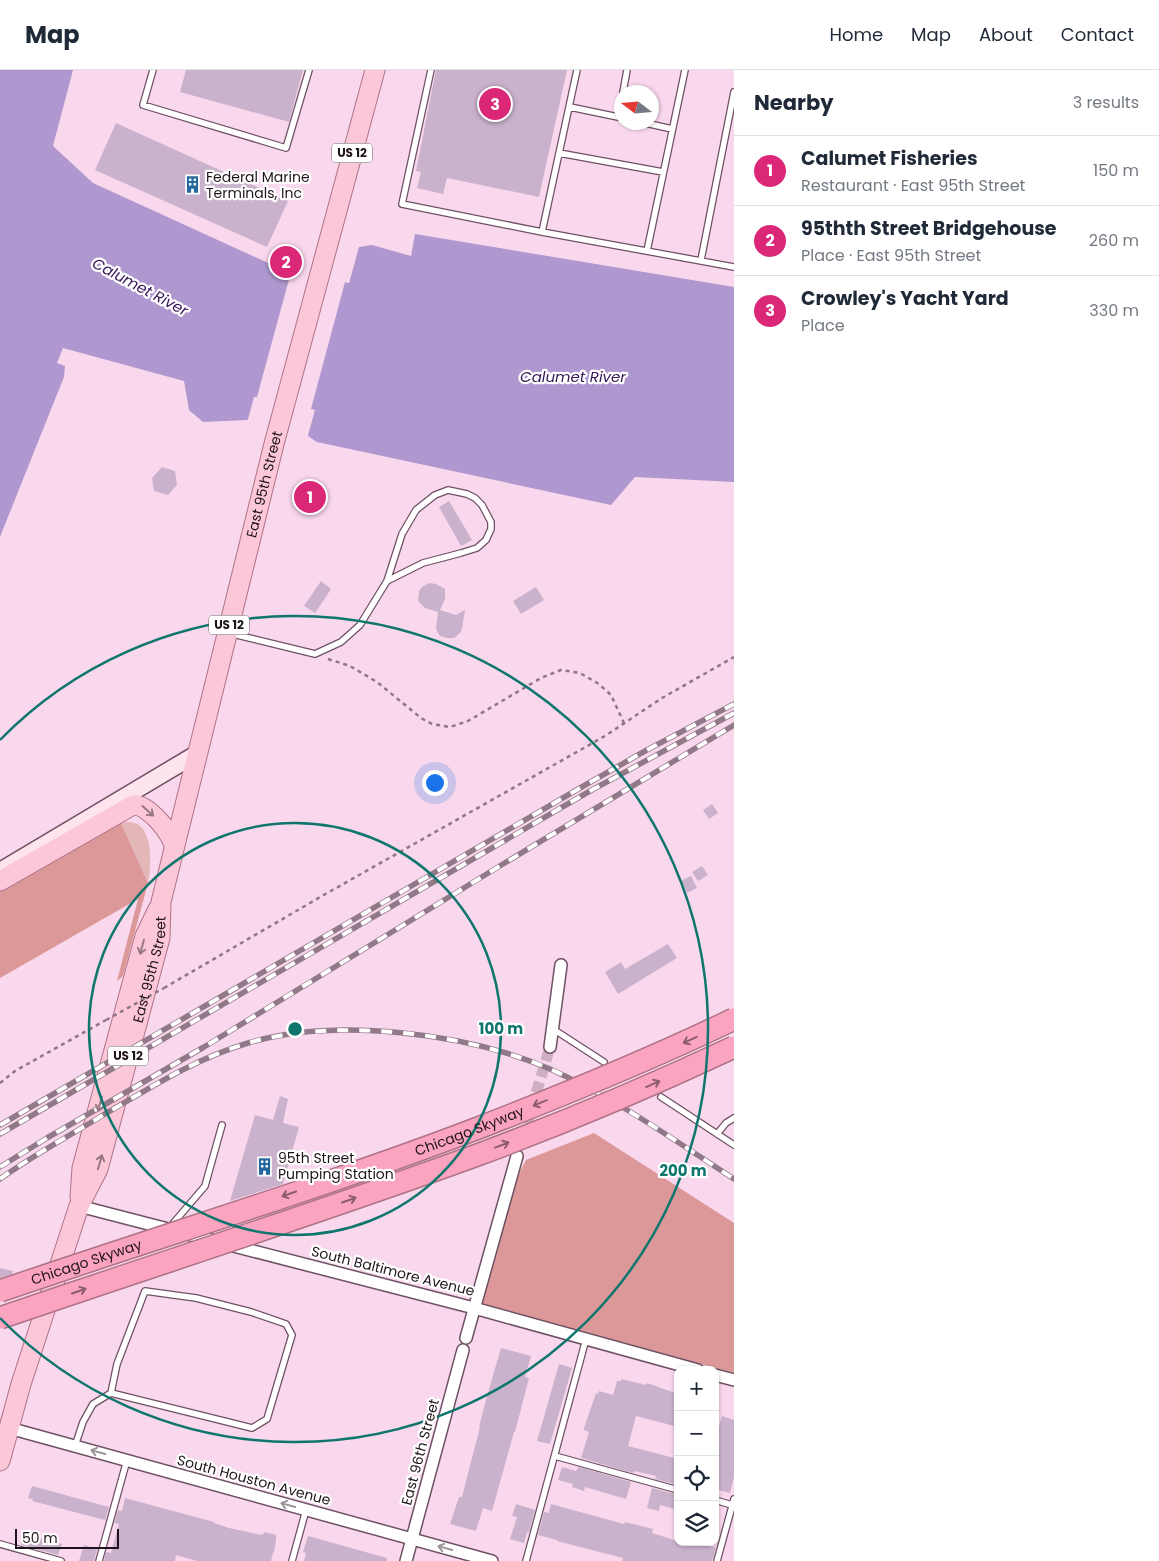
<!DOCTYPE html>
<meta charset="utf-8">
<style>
:root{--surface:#fff;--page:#f6f6f7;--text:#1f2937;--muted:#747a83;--line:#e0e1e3;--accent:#db2777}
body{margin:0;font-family:Poppins,sans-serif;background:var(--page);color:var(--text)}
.controls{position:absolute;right:15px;bottom:15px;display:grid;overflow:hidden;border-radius:10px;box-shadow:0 1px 4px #0004}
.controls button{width:45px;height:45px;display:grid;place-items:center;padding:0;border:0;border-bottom:1px solid var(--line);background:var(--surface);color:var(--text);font:25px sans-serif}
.compass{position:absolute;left:614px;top:15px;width:45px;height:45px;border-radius:50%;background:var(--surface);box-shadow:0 1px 4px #0004;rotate:286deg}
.scale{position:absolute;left:15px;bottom:12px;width:104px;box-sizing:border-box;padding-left:5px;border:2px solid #20141c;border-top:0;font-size:14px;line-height:18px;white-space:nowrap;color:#20141c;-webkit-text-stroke:4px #fff;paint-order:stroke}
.you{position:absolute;left:434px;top:712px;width:18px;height:18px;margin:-12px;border:4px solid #fff;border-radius:50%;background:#1a73e8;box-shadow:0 0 0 8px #1a73e833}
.badge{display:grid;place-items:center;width:32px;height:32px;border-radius:50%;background:var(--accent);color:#fff;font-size:16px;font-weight:700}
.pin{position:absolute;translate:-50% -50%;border:2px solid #fff;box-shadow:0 1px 5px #0006}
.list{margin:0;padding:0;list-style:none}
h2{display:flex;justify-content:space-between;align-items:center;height:65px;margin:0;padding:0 20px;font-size:21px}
h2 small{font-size:16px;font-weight:400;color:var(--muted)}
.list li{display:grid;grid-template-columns:32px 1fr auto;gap:15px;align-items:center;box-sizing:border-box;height:70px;padding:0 20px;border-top:1px solid var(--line)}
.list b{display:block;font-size:19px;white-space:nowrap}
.list p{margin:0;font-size:16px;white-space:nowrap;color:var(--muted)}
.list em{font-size:16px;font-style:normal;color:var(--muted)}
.icon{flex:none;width:28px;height:28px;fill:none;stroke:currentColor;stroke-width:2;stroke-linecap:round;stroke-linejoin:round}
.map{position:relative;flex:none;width:734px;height:1491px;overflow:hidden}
header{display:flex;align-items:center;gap:30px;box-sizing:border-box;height:70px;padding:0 25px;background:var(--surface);border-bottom:1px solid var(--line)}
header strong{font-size:24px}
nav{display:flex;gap:28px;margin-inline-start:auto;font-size:18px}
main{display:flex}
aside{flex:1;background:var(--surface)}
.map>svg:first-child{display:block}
.green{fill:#e3b7b7}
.forest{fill:#dc9899}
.water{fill:#ae98cf}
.pier{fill:#f9d7ec}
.building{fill:#cab2cd}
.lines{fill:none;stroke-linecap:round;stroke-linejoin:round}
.street-tunnel{stroke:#ceb0c2;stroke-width:11;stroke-dasharray:11 5.5;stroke-linecap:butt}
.lane-casing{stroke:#6d5163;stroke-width:8}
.street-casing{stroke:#6d5163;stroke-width:14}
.secondary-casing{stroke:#6d5163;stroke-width:19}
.primary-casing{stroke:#ae7286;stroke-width:21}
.path{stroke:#8f7786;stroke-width:2.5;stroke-dasharray:4 4;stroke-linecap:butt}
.lane{stroke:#fff;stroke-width:5.5}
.street{stroke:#fff;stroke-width:11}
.secondary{stroke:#fee4ec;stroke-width:16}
.primary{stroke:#fcc8d9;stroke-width:19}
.rail-casing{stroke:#917988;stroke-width:5.5}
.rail{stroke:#fff;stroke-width:4;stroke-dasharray:11;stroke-linecap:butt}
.highway-bridge-casing{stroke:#ae7286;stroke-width:24;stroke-linecap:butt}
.path-bridge{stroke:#8f7786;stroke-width:2.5;stroke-dasharray:4 4;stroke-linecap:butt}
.highway-bridge{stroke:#faa4bf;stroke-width:21}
.oneway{stroke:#997784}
.oneway2{stroke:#8d5c6e}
.oneway3{stroke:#9b9599}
.ring{fill:none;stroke:#0f766e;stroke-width:2.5}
.labels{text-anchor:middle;stroke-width:4.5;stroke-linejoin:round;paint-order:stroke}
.shield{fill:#fff;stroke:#635a60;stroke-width:1}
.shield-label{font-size:12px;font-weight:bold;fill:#20141c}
.poi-label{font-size:14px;fill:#20141c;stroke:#fff;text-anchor:start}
.street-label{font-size:14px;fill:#20141c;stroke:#fff}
.water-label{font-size:15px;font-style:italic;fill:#381759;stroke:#fff}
.centre{fill:#0f766e;stroke:#fff;stroke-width:2.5}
.ring-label{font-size:15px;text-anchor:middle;font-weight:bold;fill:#0f766e;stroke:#fff;stroke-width:4.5;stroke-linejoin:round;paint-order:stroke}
</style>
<header>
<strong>Map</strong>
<nav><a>Home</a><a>Map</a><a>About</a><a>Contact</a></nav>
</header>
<main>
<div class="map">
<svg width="734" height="1491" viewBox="0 0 734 1491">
<rect width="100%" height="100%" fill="#f9d7ec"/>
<!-- green -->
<path class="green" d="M128,752C131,752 136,753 139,755C153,766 151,798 148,813L121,753Z"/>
<!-- forest -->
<path class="forest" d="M121,753L148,813L123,906L117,911L138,829L0,908V820L115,755Z
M594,1063L734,1153V1303L479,1233L512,1117L526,1090Z"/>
<!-- water -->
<path class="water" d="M0,0H73L53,76L93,113L279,198L349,213L359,177L372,175L411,186L415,164L734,217V412L635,407L611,435L317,372L308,366L247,350L203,352L189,340L184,311L63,278L57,293L65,296L64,307L0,467Z"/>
<!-- pier -->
<path class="pier" d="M357,175H359L349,213L345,212L311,339L315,340L307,369L247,353L254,327H257L291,202L279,198L280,195L347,210Z"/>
<!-- building -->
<path class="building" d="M186,0H303L289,52L180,22Z
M436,0H567L539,127L447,108L443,124L417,118L421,102L416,101Z
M116,53L288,131L267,177L95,100Z
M281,184L295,188L291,201L278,197Z
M162,397L175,401L177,415L168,425L154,421L152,408Z
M299,418L314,422L309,439L294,435Z
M449,431L472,470L461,476L439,437Z
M321,511L331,519L315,543L304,536Z
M429,513L436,514L445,519V529L440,540L456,545L465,540L462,559L460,563L454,568H447L440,566L436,559L438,542L425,538L418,531L419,521L422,517Z
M536,517L544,530L521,544L513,531Z
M712,734L718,743L709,749L703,740Z
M702,796L708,805L698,811L692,802Z
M691,806L697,818L687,823L681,811Z
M668,874L677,888L618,924L605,902L621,892L625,899Z
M280,1026L288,1029L283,1053L299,1057L283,1114L230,1131L255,1045L273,1050Z
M0,1198L13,1201L12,1204L0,1208Z
M501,1278L531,1286L525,1307L529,1308L515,1362H514L492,1441L483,1438L476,1461L450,1454L459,1427H462L480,1357H479L487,1326Z
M559,1294L572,1298L550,1374L537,1371Z
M621,1309L646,1315L647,1313L678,1324V1357L636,1346L628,1376L678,1389V1415L655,1409L656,1406L634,1401L633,1403L581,1388L589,1362L584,1360V1358L596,1323L598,1324L599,1321L613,1325L617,1311H621Z
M722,1346L734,1350V1407L730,1423L715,1419V1371Z
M562,1397L576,1401L579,1397L631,1412L626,1429L585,1417L584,1421L572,1417L573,1414L558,1410Z
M32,1416L109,1437L105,1450L32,1431L33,1429L28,1428Z
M652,1418L678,1425V1440L660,1435L659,1441L647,1438Z
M125,1428L214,1452V1453L229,1458L262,1465L265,1462L276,1465V1470L274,1482L273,1483L271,1491H197L176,1485L175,1491H104L106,1482L111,1483L119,1454L114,1453L118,1440L122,1441Z
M516,1434L535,1440L529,1462H527L524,1473L510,1469L517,1447L512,1446Z
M551,1434L624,1454L625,1452L653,1459L652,1463L668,1468L678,1472H695L716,1478L712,1491H622L623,1488L557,1471V1470L538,1465L544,1442L549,1443Z
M25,1463L62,1474L58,1485L21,1475Z
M308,1466L387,1488V1491H304L306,1483L303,1482Z
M84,1475L97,1479L94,1491H79Z"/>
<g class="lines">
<!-- street-tunnel -->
<path class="street-tunnel" d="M522,1070L550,977"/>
<defs>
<path id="lane" d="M153,0L143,35L286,78L309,0
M431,0L402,134L542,162
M577,0L542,162L734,197
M623,22L627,0
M622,28L618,47L622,48
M570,37L618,47
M641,52L672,59
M559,83L663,102
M647,181L685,0
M701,190L734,22
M229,563L315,584L341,572L360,555L387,511L402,464L416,440L435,425L448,420L467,424L475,428L482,435L491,452V459L486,470L477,478L461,483L423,493L387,511
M553,959L604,992
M661,1027L734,1075
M717,1064L726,1053L734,1048
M170,1157L205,1116L222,1055
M75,1376L83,1352L93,1334L111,1323L252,1358L267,1349L292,1265L286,1254L251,1242L196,1228L145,1221L117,1294L111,1323
M555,1386L678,1420
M715,1430L732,1435
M0,1474L61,1491
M99,1491L127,1390
M292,1491L306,1440
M526,1491L586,1269
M717,1491L734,1429"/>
<path id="street" d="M550,977L561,895
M79,1136L474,1238L698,1300
M466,1268L517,1086
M715,1305L734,1310
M9,1358L492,1491
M406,1491L463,1280"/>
<path id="secondary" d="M0,801L198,683"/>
<g id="primary">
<path d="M0,811L133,735C147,733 173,764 174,777"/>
<path d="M80,1127L82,1098L145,866L158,839"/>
<path id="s1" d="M0,1391L21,1314L79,1136L98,1099L160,868L161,832L274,374L375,0"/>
</g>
</defs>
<!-- lane casing -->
<use href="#lane" class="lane-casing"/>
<!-- street casing -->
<use href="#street" class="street-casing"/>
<!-- secondary casing -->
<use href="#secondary" class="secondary-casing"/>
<!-- primary casing -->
<use href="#primary" class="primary-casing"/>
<!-- path -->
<path class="path" d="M328,589L350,596L377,612L421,648L432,654L450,657L468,651L541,608L561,600L580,603L599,614L611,625L624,653
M164,918L322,826L605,666L662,628L734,587
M0,1013L15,1001L106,950"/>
<!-- lane -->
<use href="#lane" class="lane"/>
<!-- street -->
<use href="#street" class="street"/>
<!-- secondary -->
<use href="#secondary" class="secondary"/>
<!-- primary -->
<use href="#primary" class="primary"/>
<defs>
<path id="rail" d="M0,1055L580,718L645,681L734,634
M0,1064L590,721L734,643
M0,1097L47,1068L204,977L503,794L734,655
M0,1109C32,1086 67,1067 100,1047C148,1019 194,989 248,973C336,947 467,963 550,999C615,1028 674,1070 734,1109"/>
</defs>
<!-- rail casing -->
<use href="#rail" class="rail-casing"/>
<!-- rail -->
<use href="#rail" class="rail"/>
<defs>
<g id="highway-bridge">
<path id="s2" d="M0,1221C157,1167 318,1119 473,1060C561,1026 649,990 734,949"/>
<path d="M0,1248C160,1193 322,1142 480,1084C566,1052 651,1016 734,977"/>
</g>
</defs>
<!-- highway-bridge casing -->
<use href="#highway-bridge" class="highway-bridge-casing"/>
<!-- path-bridge -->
<path class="path-bridge" d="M106,950L164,918"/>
<!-- highway-bridge -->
<use href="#highway-bridge" class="highway-bridge"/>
</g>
<!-- one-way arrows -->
<defs><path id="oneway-shaft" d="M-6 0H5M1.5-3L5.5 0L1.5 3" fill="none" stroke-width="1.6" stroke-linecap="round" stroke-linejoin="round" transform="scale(1.25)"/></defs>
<g class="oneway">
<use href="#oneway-shaft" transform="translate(148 741) rotate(42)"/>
<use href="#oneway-shaft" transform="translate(142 877) rotate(105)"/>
<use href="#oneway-shaft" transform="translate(100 1034) rotate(105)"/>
<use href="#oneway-shaft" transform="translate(100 1092) rotate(-74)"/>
</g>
<g class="oneway2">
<use href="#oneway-shaft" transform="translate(690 970) rotate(155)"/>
<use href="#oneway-shaft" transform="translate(653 1014) rotate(-24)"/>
<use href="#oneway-shaft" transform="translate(540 1033) rotate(158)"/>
<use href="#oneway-shaft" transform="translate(502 1075) rotate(-21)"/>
<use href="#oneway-shaft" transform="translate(289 1124) rotate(161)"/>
<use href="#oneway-shaft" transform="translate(349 1130) rotate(-19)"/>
<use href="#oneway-shaft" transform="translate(79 1221) rotate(-19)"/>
</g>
<g class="oneway3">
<use href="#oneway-shaft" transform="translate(98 1382) rotate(-165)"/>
<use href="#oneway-shaft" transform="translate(288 1435) rotate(-165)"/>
<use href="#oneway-shaft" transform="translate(445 1478) rotate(-165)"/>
</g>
<!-- distance rings -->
<g class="ring">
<circle cx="295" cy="959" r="206"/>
<path d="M0 670A413 413 0 1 1 0 1248"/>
</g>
<!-- icons -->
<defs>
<symbol id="building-bare" viewBox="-9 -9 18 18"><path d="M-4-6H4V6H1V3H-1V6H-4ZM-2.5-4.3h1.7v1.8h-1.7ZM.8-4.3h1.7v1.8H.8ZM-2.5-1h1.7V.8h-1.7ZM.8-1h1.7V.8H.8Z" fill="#24689d" stroke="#fff" stroke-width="2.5" paint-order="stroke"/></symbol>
</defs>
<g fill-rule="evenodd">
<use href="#building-bare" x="180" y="102" width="25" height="25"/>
<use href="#building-bare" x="252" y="1084" width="25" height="25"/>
</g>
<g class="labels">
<!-- shield labels -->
<g class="shield">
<rect x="332" y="73.5" width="40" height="19" rx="4"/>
<rect x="209" y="545.5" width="40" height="19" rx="4"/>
<rect x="108" y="976.5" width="40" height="19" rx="4"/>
</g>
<g class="shield-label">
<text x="352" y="87">US 12</text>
<text x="229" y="559">US 12</text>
<text x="128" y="990">US 12</text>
</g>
<!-- poi labels -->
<g class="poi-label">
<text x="206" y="112">Federal Marine<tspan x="206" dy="16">Terminals, Inc</tspan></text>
<text x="278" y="1093">95th Street<tspan x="278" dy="16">Pumping Station</tspan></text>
</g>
<!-- street labels -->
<g class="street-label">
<text dy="5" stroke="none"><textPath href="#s1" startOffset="1014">East 95th Street</textPath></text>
<text dy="5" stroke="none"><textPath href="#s1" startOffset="515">East 95th Street</textPath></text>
<text dy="5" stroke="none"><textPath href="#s2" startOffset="496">Chicago Skyway</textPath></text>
<text dy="5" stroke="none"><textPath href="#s2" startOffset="91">Chicago Skyway</textPath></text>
<text transform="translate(393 1201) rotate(14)" y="5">South Baltimore Avenue</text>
<text transform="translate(420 1382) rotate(-75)" y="5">East 96th Street</text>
<text transform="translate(254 1410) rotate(15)" y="5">South Houston Avenue</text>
</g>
<!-- water labels -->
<g class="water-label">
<text transform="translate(140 217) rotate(28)" y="5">Calumet River</text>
<text x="573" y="312">Calumet River</text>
</g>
</g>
<circle cx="295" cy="959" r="8" class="centre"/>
<g class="ring-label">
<text x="501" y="964">100 m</text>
<text x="683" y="1106">200 m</text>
</g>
</svg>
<div class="controls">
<button>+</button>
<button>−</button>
<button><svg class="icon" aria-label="locate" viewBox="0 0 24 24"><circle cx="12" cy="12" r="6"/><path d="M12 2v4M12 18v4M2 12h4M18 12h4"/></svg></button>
<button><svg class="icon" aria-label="layers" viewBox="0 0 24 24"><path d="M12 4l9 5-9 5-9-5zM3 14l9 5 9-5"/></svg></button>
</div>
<svg class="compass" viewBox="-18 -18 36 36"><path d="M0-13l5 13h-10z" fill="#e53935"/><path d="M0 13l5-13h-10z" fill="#747a83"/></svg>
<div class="scale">50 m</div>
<div class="you"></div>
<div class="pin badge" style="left:310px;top:427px">1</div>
<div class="pin badge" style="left:286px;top:192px">2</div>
<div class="pin badge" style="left:495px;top:34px">3</div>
</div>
<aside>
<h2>Nearby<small>3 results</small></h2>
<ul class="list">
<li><span class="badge">1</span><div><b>Calumet Fisheries</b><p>Restaurant · East 95th Street</p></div><em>150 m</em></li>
<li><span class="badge">2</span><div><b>95thth Street Bridgehouse</b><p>Place · East 95th Street</p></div><em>260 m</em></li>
<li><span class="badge">3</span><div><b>Crowley's Yacht Yard</b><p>Place</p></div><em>330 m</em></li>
</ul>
</aside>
</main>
